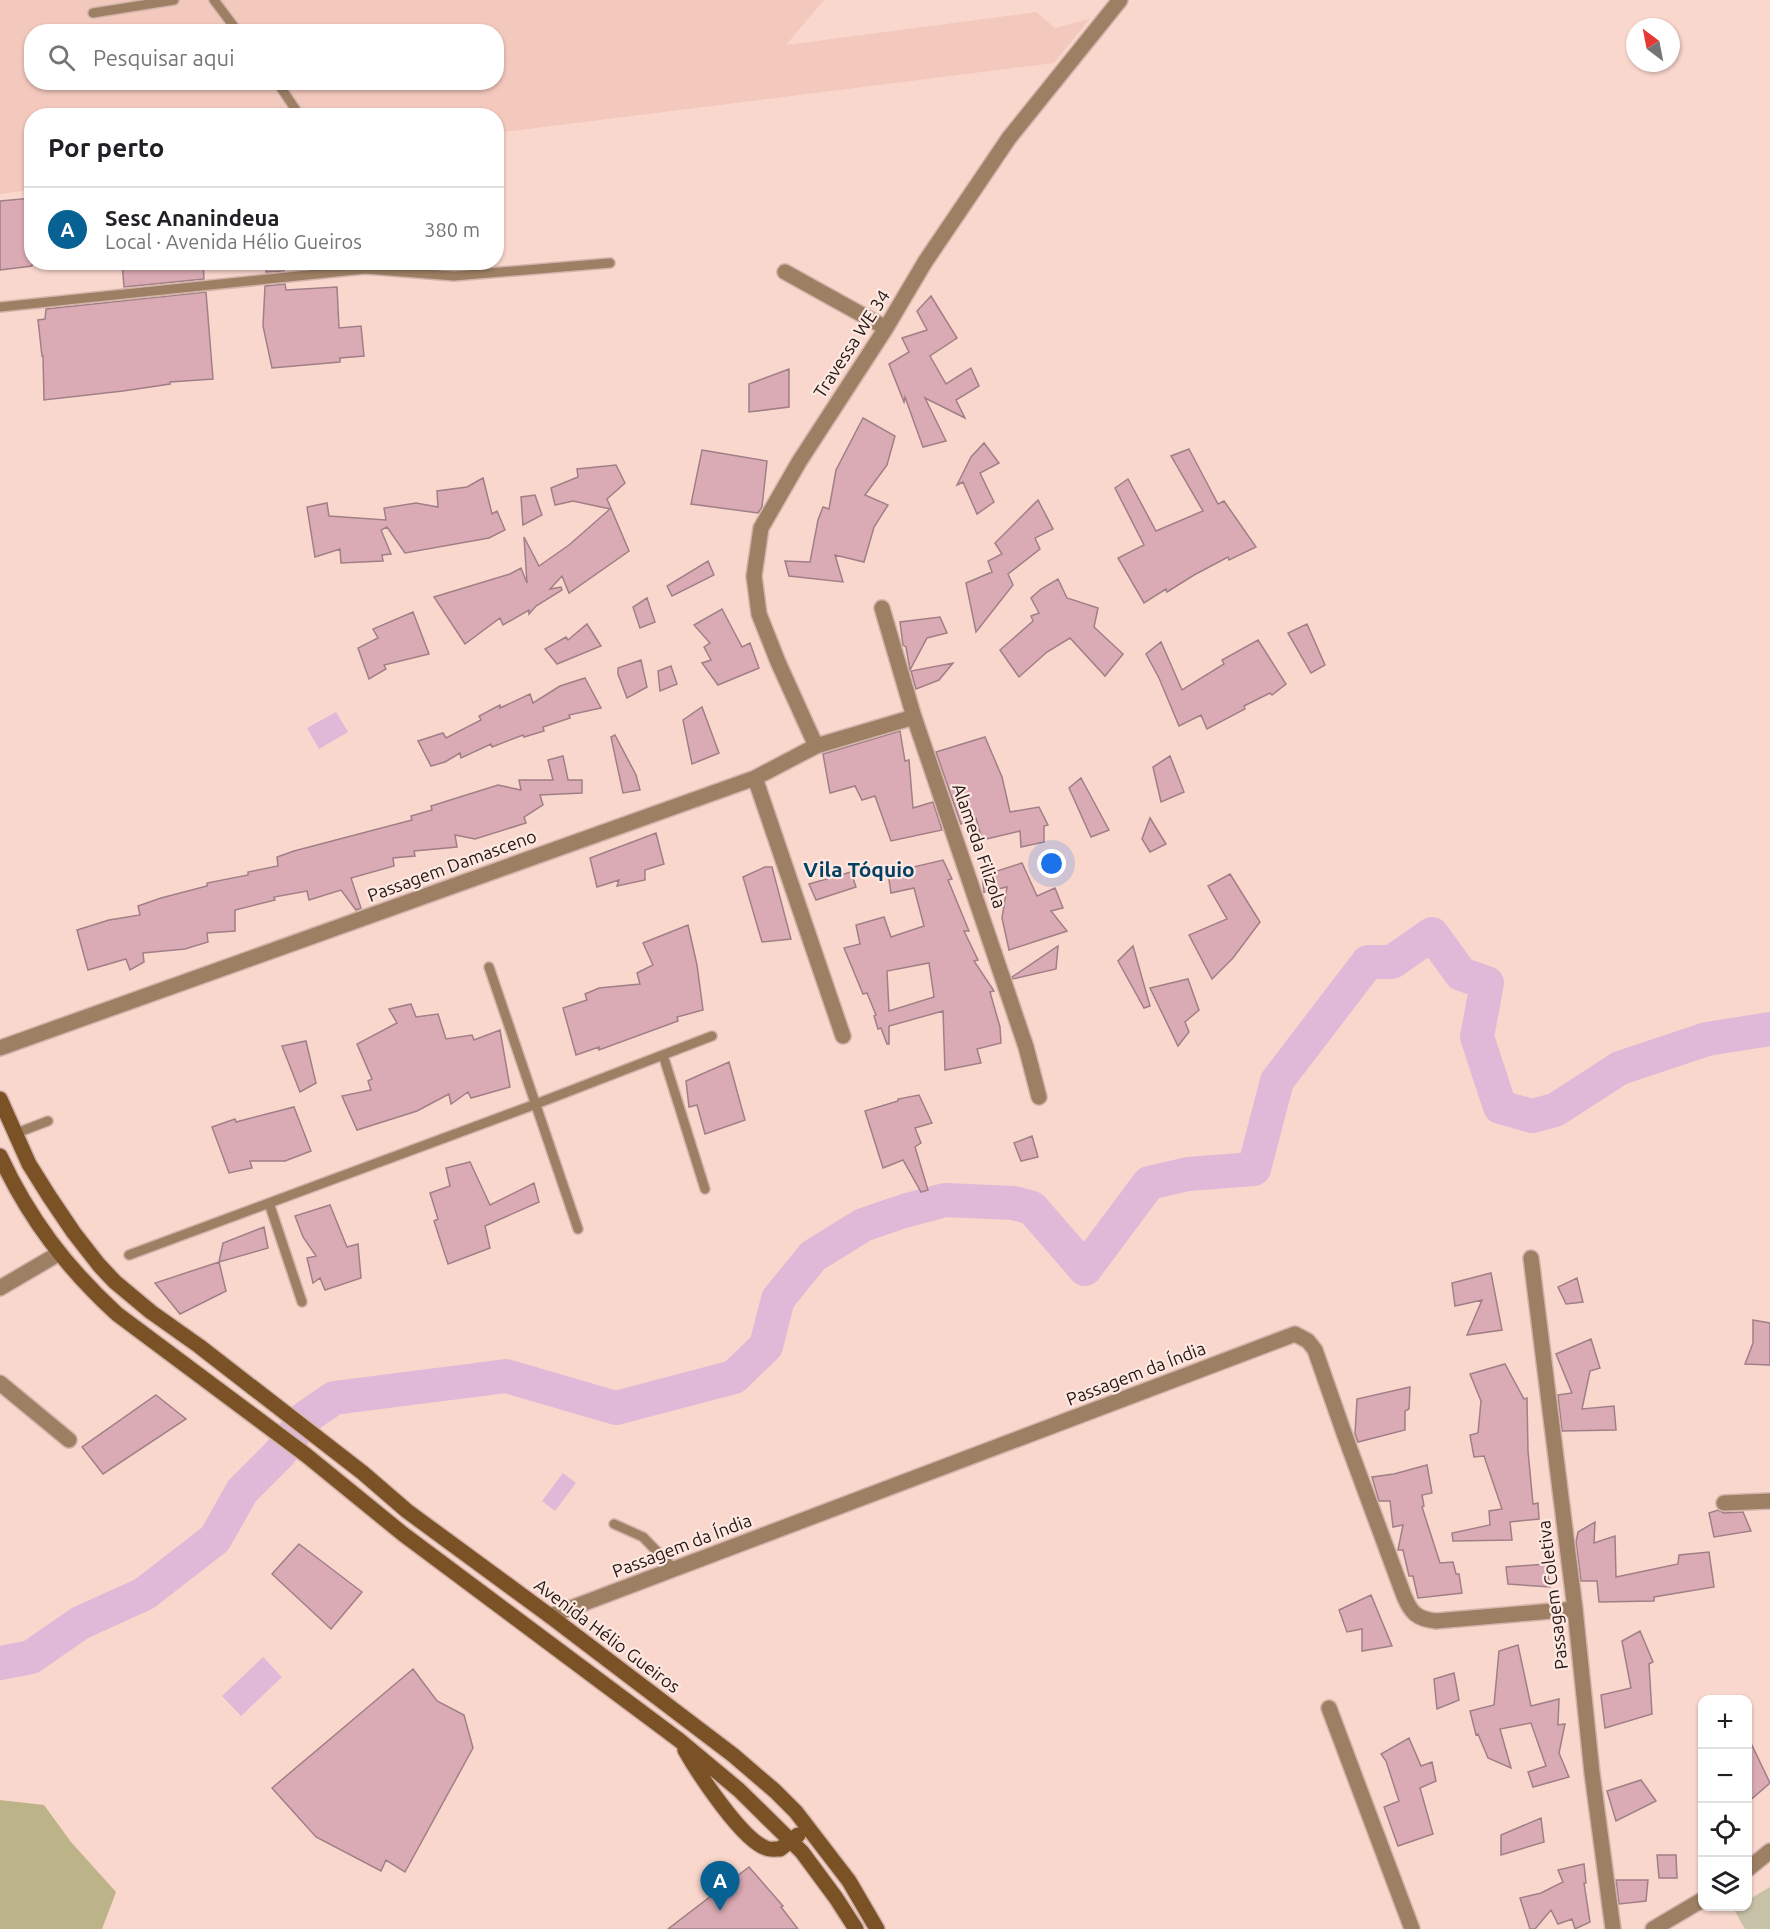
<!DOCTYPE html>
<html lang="pt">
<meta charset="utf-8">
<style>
:root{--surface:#fff;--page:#f2f2f2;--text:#202124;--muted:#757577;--line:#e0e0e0;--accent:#076192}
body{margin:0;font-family:Ubuntu,sans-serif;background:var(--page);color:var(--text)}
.controls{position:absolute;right:18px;bottom:18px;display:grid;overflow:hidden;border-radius:12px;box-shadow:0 2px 4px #0004}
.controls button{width:54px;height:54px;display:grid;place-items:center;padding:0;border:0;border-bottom:2px solid var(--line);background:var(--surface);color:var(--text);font:30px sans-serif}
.compass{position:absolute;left:1626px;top:18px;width:54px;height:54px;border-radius:50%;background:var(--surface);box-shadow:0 2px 4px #0004;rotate:328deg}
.you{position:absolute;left:1052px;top:864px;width:21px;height:21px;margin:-15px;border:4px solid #fff;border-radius:50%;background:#1a73e8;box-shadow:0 0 0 9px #1a73e833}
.badge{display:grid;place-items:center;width:39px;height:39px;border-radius:50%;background:var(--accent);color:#fff;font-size:20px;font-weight:700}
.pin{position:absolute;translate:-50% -50px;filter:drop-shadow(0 2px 3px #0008)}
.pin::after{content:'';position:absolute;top:32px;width:21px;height:18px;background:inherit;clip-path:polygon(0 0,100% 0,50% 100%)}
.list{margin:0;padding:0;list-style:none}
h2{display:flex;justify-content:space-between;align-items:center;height:78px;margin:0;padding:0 24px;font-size:26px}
h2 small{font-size:20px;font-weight:400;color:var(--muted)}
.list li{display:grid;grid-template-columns:39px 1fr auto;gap:18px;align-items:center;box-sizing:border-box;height:84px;padding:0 24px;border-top:2px solid var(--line)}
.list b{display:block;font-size:22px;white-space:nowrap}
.list p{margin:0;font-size:20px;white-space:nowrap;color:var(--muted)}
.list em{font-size:20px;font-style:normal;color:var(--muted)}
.icon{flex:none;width:33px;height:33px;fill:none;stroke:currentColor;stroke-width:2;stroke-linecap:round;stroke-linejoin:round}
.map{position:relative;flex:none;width:1770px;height:1929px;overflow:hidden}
.search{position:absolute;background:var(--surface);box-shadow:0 2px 4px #0004;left:24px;top:24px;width:480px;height:66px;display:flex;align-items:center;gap:15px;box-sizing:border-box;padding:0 21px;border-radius:24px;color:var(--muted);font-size:22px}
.panel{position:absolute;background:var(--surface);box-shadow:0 2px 4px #0004;left:24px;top:108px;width:480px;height:162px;border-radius:24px}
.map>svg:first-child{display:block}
.built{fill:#f3c8bd;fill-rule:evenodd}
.green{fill:#c7c1a7}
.forest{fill:#bdb389}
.water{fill:#dfb9d7}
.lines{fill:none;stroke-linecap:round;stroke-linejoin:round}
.river{stroke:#dfb9d7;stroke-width:34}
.building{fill:#dbabb5;stroke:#a07f86;stroke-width:1.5;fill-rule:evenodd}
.lane-casing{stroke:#d3b4ac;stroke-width:12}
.street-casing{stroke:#d3b4ac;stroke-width:18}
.secondary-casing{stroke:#d3b4ac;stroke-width:18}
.lane{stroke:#9d8064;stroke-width:9}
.street{stroke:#9d8064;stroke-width:15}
.secondary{stroke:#7b5226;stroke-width:15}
.labels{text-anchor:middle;stroke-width:4.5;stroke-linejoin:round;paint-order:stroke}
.street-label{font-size:18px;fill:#241714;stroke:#fde8e2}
.quarter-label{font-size:21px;font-weight:bold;fill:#044061;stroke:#fde8e2}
</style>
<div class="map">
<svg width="1770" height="1929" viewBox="0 0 1770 1929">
<rect width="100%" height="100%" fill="#fad7cd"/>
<!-- built -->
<path class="built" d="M0,0H824L786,45L1036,12L1055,28L1090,19L1054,63L497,133L496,116H32L31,190L0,194ZM32,32H496V82H32Z"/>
<!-- green -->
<path class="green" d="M1770,1887V1929H1745L1733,1908L1748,1906V1900Z"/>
<!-- forest -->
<path class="forest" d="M0,1800L44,1805L71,1842L116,1892L102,1929H0Z"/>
<!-- water -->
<path class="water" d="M336,712L348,732L319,749L307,728Z
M563,1473L576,1483L555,1511L542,1501Z
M263,1657L282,1677L241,1716L222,1696Z"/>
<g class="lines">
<!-- river -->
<path class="river" d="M0,1663L31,1657L80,1623L144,1594L215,1539L242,1491L280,1453L305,1418L334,1398L506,1376L616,1408L734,1377L766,1346L778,1299L813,1256L863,1225L904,1211L945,1200L1014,1203L1032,1208L1085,1269L1149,1183L1188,1174L1254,1169L1277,1081L1368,962H1392L1432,934L1461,974L1487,983L1477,1037L1500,1107L1532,1116L1555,1110L1620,1068L1707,1039L1770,1029"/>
</g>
<!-- building -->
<path class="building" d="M32,198V266L0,270V201Z
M122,262H203L204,279L124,287Z
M267,262H284V271L266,272Z
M285,284L286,290L337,287L339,328L361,326L364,356L340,358V362L272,368L263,326L265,286Z
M206,292L213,379L170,382V384L123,391L44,400L43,356H42L38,320L45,319L46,309Z
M931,296L957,338L930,356L946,384L971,368L979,386L956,400L965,418L925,398L946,441L923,447L905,397L904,402L889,364L909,352L902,338L927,330L917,311Z
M789,369V407L749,412V384Z
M863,418L895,436L887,465L865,495L888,505L874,527L864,562L835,555L843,582L789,576L785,561L810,562L818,520L823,507L829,509L836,470Z
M984,443L999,463L980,473L994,502L977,514L963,482L957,485L971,457Z
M1189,449L1218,504L1224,501L1256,547L1229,560L1228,557L1194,575L1167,592L1166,589L1144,603L1118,558L1144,545L1115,488L1128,479L1156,531L1203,511L1171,456Z
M702,450L767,461L762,507L758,513L691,504Z
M616,465L625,483L607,499L629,551L569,593L562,576L550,589L561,587L562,590L536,606L529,614V610L503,625L500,618L465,644L434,597L510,574L521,568L527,583L524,537L539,566L569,545L610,509L573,501L555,505L551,488L578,477L577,469Z
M483,478L492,514L497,511L505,530L489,538L405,553L387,527L381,530L391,554L382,555L383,561L341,563L340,549L315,557L307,507L327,503L329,516L386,520L384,508L416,503L438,507L437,491L467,487Z
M535,495L542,515L523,525L521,497Z
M1038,500L1053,529L1035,538L1040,549L1008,574L1013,585L976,632L966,583L992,572L988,561L1002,554L995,543Z
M708,561L714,575L672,596L667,586Z
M1058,579L1067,598L1098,608L1094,627L1123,654L1105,676L1070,638L1047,652L1019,677L1000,650L1033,621L1031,616L1039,613L1031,598L1041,589Z
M647,598L655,622L640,628L633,607Z
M722,609L742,647L750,643L759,668L718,685L702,663L711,660L704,647L710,643L694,625Z
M413,612L429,654L384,665L386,669L369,679L358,648L378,638L373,629Z
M940,617L947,633L927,638L910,670L906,647L903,645L900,622Z
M587,624L601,646L557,664L545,649L566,637L568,640Z
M1307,624L1325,665L1311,673L1288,633Z
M1258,640L1286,684L1272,695L1270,693L1244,706L1245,709L1207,729L1201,715L1179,726L1159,678L1146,654L1161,642L1182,690L1224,664L1222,660Z
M641,660L647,687L627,698L618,674V668Z
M953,663L939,680L916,689L911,671Z
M671,666L677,684L660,691L658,671Z
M585,678L601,708L569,715L570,718L543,727L544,731L524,737L523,735L492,747L491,744L461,758L460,753L445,762L431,766L418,741L443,733L446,738L481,720L479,716L500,705V708L530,694L533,703L560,686Z
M702,707L719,753L692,764L683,720Z
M900,731L905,761L909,760L913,808L933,802L942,830L891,841L875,796L862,800L855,786L830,793L823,754Z
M615,735L636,775L640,790L623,793L611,737Z
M985,737L1002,777L1010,812L1039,807L1048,825L1044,826V842L1021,847L1020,831L982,840L976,818L961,824L936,752Z
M563,756L568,780H582V793L540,795L543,805L524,817L526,823L475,839L455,835L457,847L414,851L415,856L393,858L394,866L351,878L361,908L356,910L341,890L309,900L307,891L274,897L275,900L235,910V931L207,933L208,942L185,949L143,953L144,962L130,970L126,959L88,970L77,930L109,920L140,915L138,906L161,898L207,886V883L248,875V872L278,866L277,857L294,851L412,820L411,816L432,810L431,806L498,785L521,790L519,780H553L548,760Z
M1170,756L1184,792L1161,802L1153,767Z
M1081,778L1109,830L1091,837L1069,788Z
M1150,818L1166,844L1150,852L1142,839Z
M656,833L664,864L645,870V880L617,886L619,880L597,887L590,858Z
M943,860L952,879L948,880L969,931H964L978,960L974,961L994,991L990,992L1000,1027L1001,1043L977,1049L981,1063L945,1070L943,1011L889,1026V1044H887L881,1028L878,1029L874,1016L876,1015L867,993L863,994L844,948L860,944L856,925L884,917L891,937L924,926L914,888L891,893L888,873ZM929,963L934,997L889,1011L887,971Z
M1022,863L1037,896L1055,888L1063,908L1051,911L1067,931L1009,950L1002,918L1007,887L984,892L982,876Z
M765,867H772L791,939L762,942L743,877Z
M851,872L856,887L816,900L809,884Z
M1230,874L1260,922L1233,958L1212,979L1189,935L1227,919L1208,886Z
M688,925L697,965L703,1010L677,1017L678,1021L599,1050V1047L576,1055L563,1008L587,1000L585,994L599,988L640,984L637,973L653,965L643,943Z
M1058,946L1056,969L1013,979L1012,977Z
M1133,946L1150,1006L1144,1008L1118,961Z
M1188,979L1199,1010L1185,1022L1189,1032L1178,1046L1150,988Z
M411,1004L416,1017L438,1014L446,1039L472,1035L474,1040L500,1030L510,1087L471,1098L468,1092L451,1104L449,1094L417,1111L357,1130L342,1096L371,1090L368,1081L372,1079L357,1044L397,1023L389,1009Z
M306,1041L316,1083L300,1092L282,1046Z
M729,1062L745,1120L705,1134L697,1105L689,1107L686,1081Z
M919,1095L932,1123L915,1128L921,1143L915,1147L928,1190L921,1192L903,1160L883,1168L865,1111L898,1101V1099Z
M294,1107L311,1151L285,1161H250L252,1168L229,1173L212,1127L235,1119L236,1122Z
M1032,1136L1038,1157L1021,1161L1014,1143Z
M470,1162L490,1205L534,1183L539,1202L485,1226L490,1248L448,1264L434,1221L438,1219L430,1193L450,1186L446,1168Z
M330,1205L347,1247L358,1244L361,1278L325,1290L320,1278L313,1283L307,1258L316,1256L303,1237L295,1216Z
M264,1227L268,1248L219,1262L223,1243Z
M219,1262L226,1291L180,1314L155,1283Z
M1491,1273L1502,1330L1467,1335L1482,1300L1455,1306L1452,1283Z
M1577,1278L1583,1302L1566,1304L1558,1287Z
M1753,1320L1770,1323V1365L1745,1364L1753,1343Z
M1591,1339L1600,1368L1590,1371L1582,1409L1614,1406L1616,1430L1562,1431L1558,1395L1572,1393L1556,1354Z
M1505,1364L1524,1399L1527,1398L1528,1451L1533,1504L1538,1503L1539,1519L1510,1522L1512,1540L1453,1541L1452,1533L1490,1525L1489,1511L1502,1509L1484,1456L1474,1457L1470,1435L1478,1433L1481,1401L1470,1374Z
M1410,1387L1409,1409L1405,1411V1430L1358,1442L1355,1434L1357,1399Z
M156,1395L186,1419L103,1474L82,1447Z
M1427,1465L1432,1493L1422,1495L1424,1506L1422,1507L1440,1563L1453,1562L1456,1574H1459L1462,1593L1418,1598L1413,1576H1409L1403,1550H1398L1403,1525L1393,1527L1390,1501H1379L1372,1477L1394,1474Z
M1718,1510L1724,1513L1743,1512L1751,1531L1714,1537L1709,1513Z
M1595,1522L1594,1543L1615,1536L1616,1577L1678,1564L1679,1555L1709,1552L1714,1587L1654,1597V1601L1599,1602L1597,1581H1581L1576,1542L1578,1532Z
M299,1544L362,1592L331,1629L272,1574Z
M1546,1564L1550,1587L1508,1584L1506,1567Z
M1371,1595L1392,1646L1362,1651V1629L1347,1632L1339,1610Z
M1640,1631L1653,1662L1649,1664L1652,1714L1605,1728L1601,1695L1631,1688L1622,1641Z
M1518,1645L1531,1706L1559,1699L1558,1725L1565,1724L1559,1753L1569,1777L1533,1787L1528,1772L1546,1766L1531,1723L1500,1729L1511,1768L1488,1758L1478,1734L1476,1735L1470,1711L1494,1705L1499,1651Z
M413,1669L437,1701L464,1715L473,1748L405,1872L386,1860L381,1871L316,1837L272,1788Z
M1454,1673L1459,1700L1437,1709L1434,1679Z
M1748,1737L1770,1783L1748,1802Z
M1409,1738L1421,1766L1432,1762L1436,1781L1420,1788L1433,1834L1398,1846L1384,1807L1399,1801L1386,1761L1381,1754Z
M1641,1780L1656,1801L1616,1821L1607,1791Z
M1541,1818L1544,1842L1501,1855V1835Z
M1657,1855H1676L1677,1878H1659Z
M1584,1864L1586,1883H1584L1590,1922L1575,1929L1572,1919L1558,1924L1551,1910L1535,1929H1530L1520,1898L1541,1893L1563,1882L1558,1870Z
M749,1867L783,1906L781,1907L798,1929H668Z
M1616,1880H1648L1646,1901L1619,1904Z"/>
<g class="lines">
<defs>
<path id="lane" d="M214,0L238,32
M93,13L174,0
M277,82L300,116
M0,307L365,269L454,276L610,263
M489,967L578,1229
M663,1055L705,1189
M14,1134L48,1121
M269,1203L302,1302
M129,1255L536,1104L712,1036
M614,1524L643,1537L675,1570"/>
<path id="street" d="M785,272L886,328
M882,608L914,717L1026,1047L1039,1097
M816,746L778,662L759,614L754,576L761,528L799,462L886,328L925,262L1009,138L1120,0
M755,778L843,1036
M0,1048L755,778L816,746L914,717
M1531,1258L1575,1609L1592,1773L1613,1929
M0,1288L58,1254
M0,1383L69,1440
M1724,1503L1770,1501
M550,1616L1295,1334L1308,1341L1315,1350L1345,1436L1404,1596C1411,1613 1417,1619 1436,1621L1575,1609
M1329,1708L1412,1929
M1748,1869L1770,1851
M1653,1929L1702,1900"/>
<path id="secondary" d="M0,1099L29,1164L49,1196L74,1233L99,1265L115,1282L151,1312L199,1346L363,1473L407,1511L550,1616L733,1755L775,1791L796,1812L849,1881L877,1929
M0,1156C29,1219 67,1268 117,1314L306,1455L403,1534L679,1740L739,1790L802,1852L836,1898L856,1929
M685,1750C698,1773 742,1840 766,1848C769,1850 776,1849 780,1849L798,1835"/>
</defs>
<!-- lane casing -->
<use href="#lane" class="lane-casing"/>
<!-- street casing -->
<use href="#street" class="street-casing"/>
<!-- secondary casing -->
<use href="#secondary" class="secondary-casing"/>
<!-- lane -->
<use href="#lane" class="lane"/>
<!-- street -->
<use href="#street" class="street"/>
<!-- secondary -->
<use href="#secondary" class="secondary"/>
</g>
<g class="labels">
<!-- street labels -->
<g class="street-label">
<text transform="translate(852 344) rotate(-57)" y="6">Travessa WE 34</text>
<text transform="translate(979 846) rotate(71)" y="6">Alameda Filizola</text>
<text transform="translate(452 866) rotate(-20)" y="6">Passagem Damasceno</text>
<text transform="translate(1136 1374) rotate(-21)" y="6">Passagem da Índia</text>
<text transform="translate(682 1546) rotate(-21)" y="6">Passagem da Índia</text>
<text transform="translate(1553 1595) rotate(-97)" y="6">Passagem Coletiva</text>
<text transform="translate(607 1636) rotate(37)" y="6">Avenida Hélio Gueiros</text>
</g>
<!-- quarter labels -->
<g class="quarter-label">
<text x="859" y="877">Vila Tóquio</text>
</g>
</g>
</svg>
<div class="controls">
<button>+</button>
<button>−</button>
<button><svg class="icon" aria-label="locate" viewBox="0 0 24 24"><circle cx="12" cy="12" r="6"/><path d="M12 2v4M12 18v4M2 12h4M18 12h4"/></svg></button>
<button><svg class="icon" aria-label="layers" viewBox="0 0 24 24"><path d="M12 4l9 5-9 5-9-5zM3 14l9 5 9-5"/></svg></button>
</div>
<svg class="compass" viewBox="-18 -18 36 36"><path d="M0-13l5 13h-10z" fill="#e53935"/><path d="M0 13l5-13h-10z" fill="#757577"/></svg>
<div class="you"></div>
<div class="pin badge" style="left:720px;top:1911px">A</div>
<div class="search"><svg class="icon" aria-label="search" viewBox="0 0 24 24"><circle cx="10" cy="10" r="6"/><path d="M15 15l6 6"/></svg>Pesquisar aqui</div>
<section class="panel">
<h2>Por perto<small></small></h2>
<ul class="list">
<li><span class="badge">A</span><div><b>Sesc Ananindeua</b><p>Local · Avenida Hélio Gueiros</p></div><em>380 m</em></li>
</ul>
</section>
</div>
